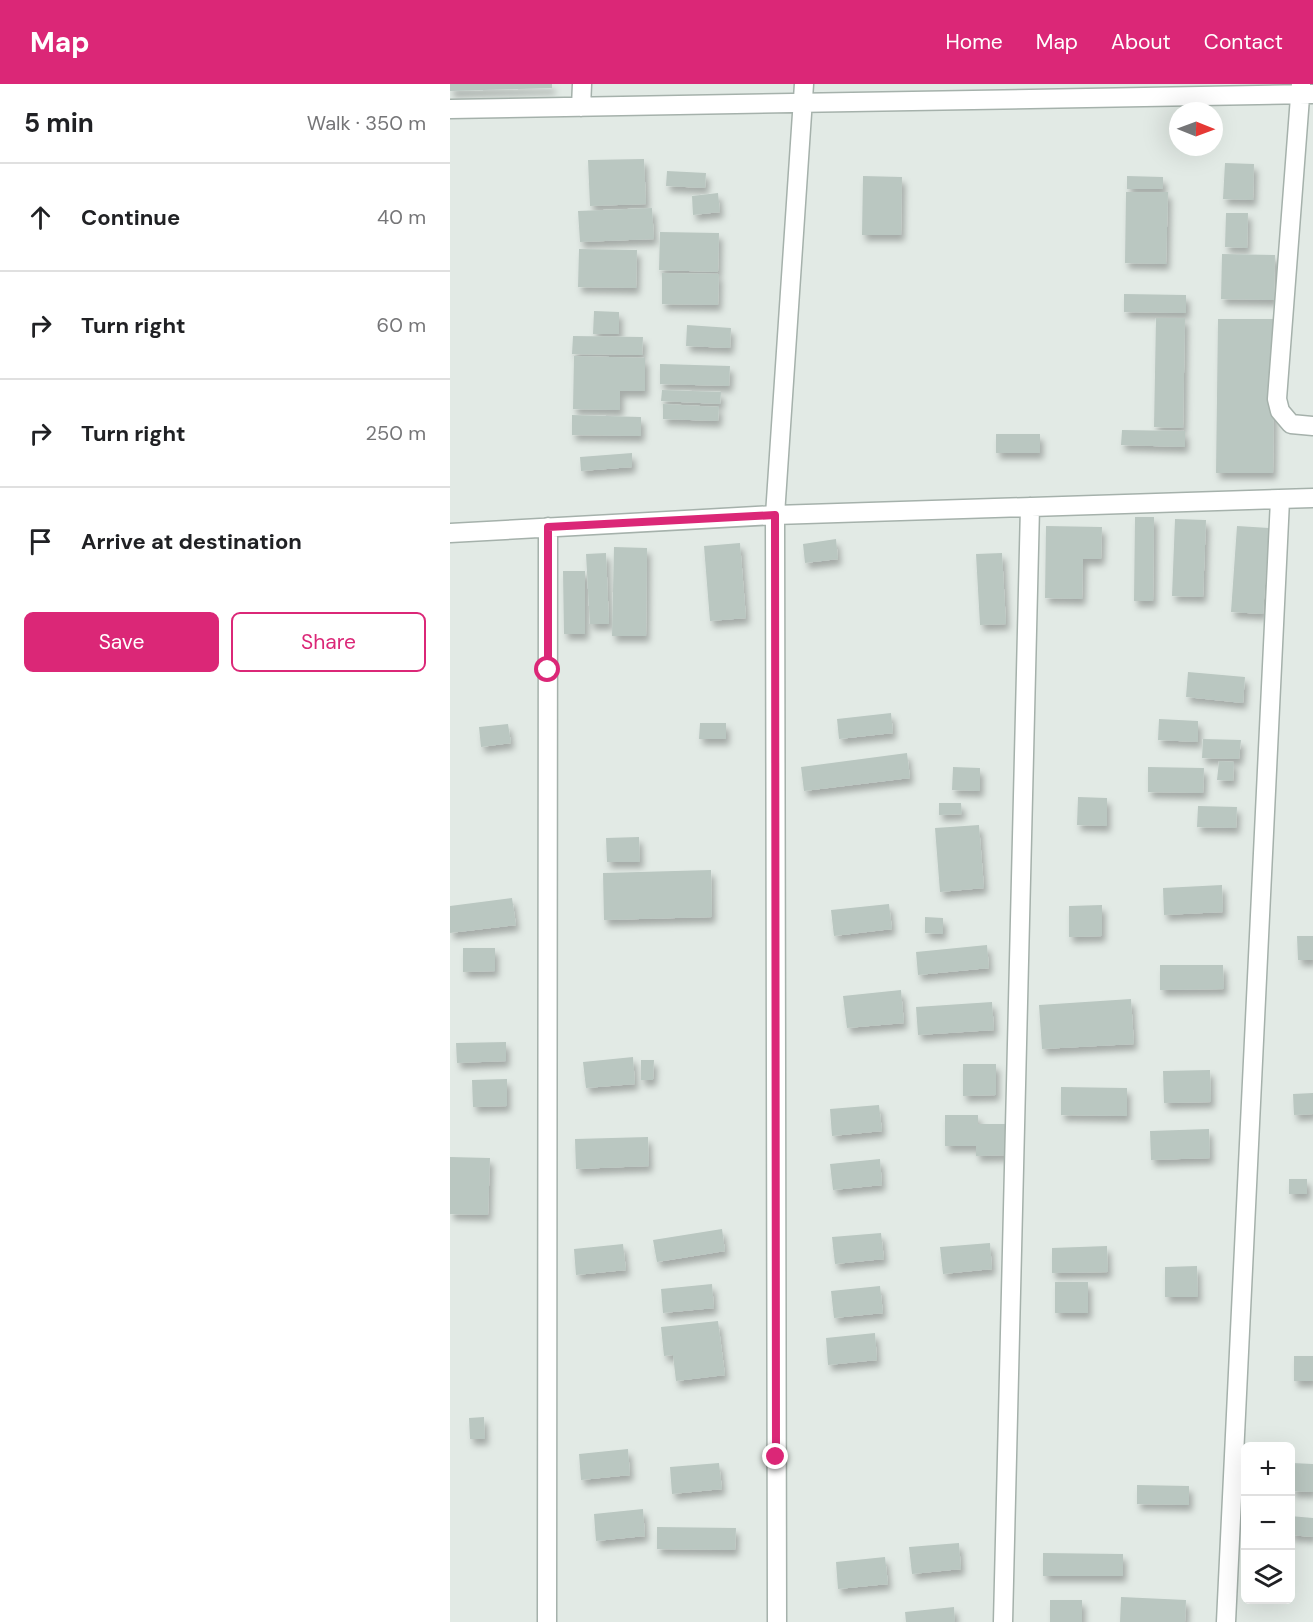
<!DOCTYPE html>
<meta charset="utf-8">
<style>
:root{--surface:#fff;--page:#f2f2f2;--text:#202124;--muted:#757577;--line:#e0e0e0;--accent:#db2777}
body{margin:0;font-family:"DM Sans",sans-serif;background:var(--page);color:var(--text)}
.controls{position:absolute;right:18px;bottom:18px;display:grid;overflow:hidden;border-radius:9px;box-shadow:0 6px 24px #0002}
.controls button{width:54px;height:54px;display:grid;place-items:center;padding:0;border:0;border-bottom:2px solid var(--line);background:var(--surface);color:var(--text);font:30px sans-serif}
.compass{position:absolute;left:719px;top:18px;width:54px;height:54px;border-radius:50%;background:var(--surface);box-shadow:0 6px 24px #0002;rotate:91deg}
.stop{position:absolute;width:18px;height:18px;margin:-14px;border:4px solid #db2777;border-radius:50%;background:#fff}
.stop.end{background:#db2777;border-color:#fff;box-shadow:0 2px 6px #0008}
.list{margin:0;padding:0;list-style:none}
h2{display:flex;justify-content:space-between;align-items:center;height:78px;margin:0;padding:0 24px;font-size:26px}
h2 small{font-size:20px;font-weight:400;color:var(--muted)}
.list li{display:grid;grid-template-columns:39px 1fr auto;gap:18px;align-items:center;box-sizing:border-box;height:108px;padding:0 24px;border-top:2px solid var(--line)}
.list b{display:block;font-size:22px;white-space:nowrap}
.list em{font-size:20px;font-style:normal;color:var(--muted)}
.actions{display:flex;gap:12px;padding:18px 24px}
.actions a{flex:1;padding:14px 0;border:2px solid var(--accent);border-radius:9px;text-align:center;font-size:21px;color:var(--accent)}
.actions .main{background:var(--accent);color:#fff}
.icon{flex:none;width:33px;height:33px;fill:none;stroke:currentColor;stroke-width:2;stroke-linecap:round;stroke-linejoin:round}
.map{position:relative;flex:none;width:863px;height:1538px;overflow:hidden}
header{display:flex;align-items:center;gap:36px;box-sizing:border-box;height:84px;padding:0 30px;background:var(--accent);color:#fff}
header strong{font-size:28px}
nav{display:flex;gap:33px;margin-inline-start:auto;font-size:21px}
main{display:flex}
aside{flex:1;background:var(--surface)}
.map>svg:first-child{display:block}
.building{fill:#bac7c1;filter:url(#shadow)}
.lines{fill:none;stroke-linecap:round;stroke-linejoin:round}
.street-casing{stroke:#a5b1ab;stroke-width:21}
.street{stroke:#fff;stroke-width:18}
.route{stroke:#db2777;stroke-width:8}
</style>
<header>
<strong>Map</strong>
<nav><a>Home</a><a>Map</a><a>About</a><a>Contact</a></nav>
</header>
<main>
<aside>
<h2>5 min<small>Walk · 350 m</small></h2>
<ul class="list">
<li><svg class="icon" aria-label="ahead" viewBox="0 0 24 24"><path d="M12 20V5M6 11l6-6 6 6"/></svg><div><b>Continue</b></div><em>40 m</em></li>
<li><svg class="icon" aria-label="right" viewBox="0 0 24 24"><path d="M7 20v-9h11M14 6l5 5-5 5"/></svg><div><b>Turn right</b></div><em>60 m</em></li>
<li><svg class="icon" aria-label="right" viewBox="0 0 24 24"><path d="M7 20v-9h11M14 6l5 5-5 5"/></svg><div><b>Turn right</b></div><em>250 m</em></li>
<li><svg class="icon" aria-label="arrive" viewBox="0 0 24 24"><path d="M6 21V4h12l-3 4 3 4H6"/></svg><div><b>Arrive at destination</b></div></li>
</ul>
<div class="actions"><a class="main">Save</a><a>Share</a></div>
</aside>
<div class="map">
<svg width="863" height="1538" viewBox="0 0 863 1538">
<defs>
<filter id="shadow"><feDropShadow dx="3.5" dy="6" stdDeviation="3" flood-color="#0004"/></filter>
</defs>
<rect width="100%" height="100%" fill="#e2eae5"/>
<!-- building -->
<path class="building" d="M0,0H102V4L0,7Z
M194,75L196,120L140,122L138,76Z
M775,79L804,80L803,116L773,115Z
M217,87L256,89L255,104L216,102Z
M413,92L452,93L451,151H412Z
M677,92L713,93V105H677Z
M676,108H718L716,180L675,179Z
M268,109L270,128L243,131L242,112Z
M202,124L204,155L130,158L128,127Z
M776,129H798L797,164L775,163Z
M210,148L269,149L268,188L209,186Z
M129,165L187,166L186,204L128,203Z
M772,170L825,171L824,216L771,215Z
M212,189L269,190L268,221L212,220Z
M674,210L736,211V229L674,228Z
M144,227L169,228V250H143Z
M706,234H735L733,344L704,343Z
M768,235H825L823,389H766Z
M237,241L281,244L280,264L236,262Z
M123,252L193,253L192,271L122,270Z
M124,272L195,274V307H170V326L123,325Z
M210,280L280,282L279,302L210,300Z
M212,306L271,308L270,320L211,317Z
M213,320L269,323L268,337L213,335Z
M122,331L191,333V352L122,351Z
M672,346L735,347V363L671,361Z
M546,350H590V369H546Z
M182,369V383L131,387L130,373Z
M685,433H704L703,517H684Z
M725,435L756,436L753,513L722,512Z
M596,442L652,443L651,475H633L632,515L595,514Z
M787,442L819,444L813,530L781,528Z
M386,455L388,475L355,479L353,460Z
M290,459L296,534L260,537L254,462Z
M164,463L197,464L196,552H162Z
M156,469L159,540H140L136,470Z
M552,469L556,540L530,541L526,470Z
M113,487H135V550H114Z
M738,588L795,593L793,619L736,613Z
M441,629L443,649L389,655L387,635Z
M709,635L748,637V658L708,656Z
M250,639H276V655H249Z
M58,640L61,659L31,663L29,643Z
M753,655L791,656L789,675L752,674Z
M457,669L460,694L354,707L351,683Z
M769,677L784,678L783,697L767,696Z
M503,683L530,684V707L502,706Z
M698,683L754,684L753,709L698,708Z
M628,713L657,714V742L627,741Z
M489,719H511L512,730L489,731Z
M748,722L787,723L786,744L747,743Z
M529,741L534,804L490,808L485,744Z
M189,753L190,778H157L156,754Z
M261,786L262,833L154,836L153,789Z
M772,801L773,828L714,831L713,804Z
M62,814L66,841L0,849V822Z
M439,820L442,845L384,852L381,826Z
M652,821V852L619,853V822Z
M475,833L493,834V850L475,849Z
M847,852H863V876H848Z
M537,861L539,884L468,891L466,868Z
M13,864H45V887L13,888Z
M710,881H773L774,905L710,906Z
M451,906L454,939L397,944L393,912Z
M681,915L684,960L592,965L589,921Z
M542,918L544,946L468,951L466,923Z
M56,958V977L7,979L6,959Z
M183,973L185,1000L136,1004L133,978Z
M191,976H204L203,996H191Z
M513,980H546V1011L513,1012Z
M760,986L761,1018L714,1019L713,987Z
M57,995V1022L23,1023L22,996Z
M611,1003L677,1004V1032L611,1031Z
M863,1009V1030L844,1031L843,1010Z
M429,1021L432,1047L382,1052L380,1025Z
M495,1031H528V1040H559V1071L526,1072V1062H495Z
M759,1045L760,1074L701,1076L700,1047Z
M198,1053L199,1082L126,1085L125,1055Z
M0,1073L40,1074L38,1131L0,1130Z
M430,1075L432,1101L383,1106L380,1080Z
M839,1095H857V1110H839Z
M272,1145L275,1167L207,1178L203,1156Z
M431,1149L434,1175L385,1180L382,1153Z
M540,1159L542,1185L493,1190L490,1163Z
M173,1160L176,1186L126,1191L124,1165Z
M657,1162L658,1188L602,1189V1164Z
M747,1182L748,1213H715V1183Z
M605,1198H638V1229H605Z
M262,1200L264,1224L213,1229L211,1205Z
M430,1202L433,1229L384,1234L381,1207Z
M268,1237L275,1291L226,1297L223,1271L214,1272L211,1243Z
M425,1249L427,1276L378,1281L376,1254Z
M844,1272H863V1297H844Z
M34,1333L35,1355H20L19,1334Z
M178,1365L180,1391L131,1396L129,1370Z
M269,1379L272,1405L222,1410L220,1383Z
M842,1379L863,1380V1408L842,1407Z
M687,1401L739,1402V1421L687,1420Z
M193,1425L195,1452L146,1457L144,1430Z
M840,1432L863,1434V1453L840,1451Z
M207,1443L286,1444L285,1466L207,1465Z
M509,1459L511,1485L462,1490L459,1463Z
M593,1469L673,1470V1492H593Z
M435,1473L438,1500L388,1505L386,1478Z
M671,1513L736,1516L735,1538H670Z
M600,1516H632V1538H600Z
M504,1523L505,1538H456L455,1528Z"/>
<g class="lines">
<defs>
<path id="street" d="M851,0L827,315L830,327L841,340L863,342
M131,23L132,0
M0,25L863,10
M0,449L325,431L863,414
M97,1538L98,443
M327,1538L325,431L354,0
M553,1538L580,423
M776,1538L830,416"/>
</defs>
<!-- street casing -->
<use href="#street" class="street-casing"/>
<!-- street -->
<use href="#street" class="street"/>
</g>
<g class="lines">
<!-- route -->
<path class="route" d="M98,586V443L325,431L326,1373"/>
</g>
</svg>
<div class="controls">
<button>+</button>
<button>−</button>
<button><svg class="icon" aria-label="layers" viewBox="0 0 24 24"><path d="M12 4l9 5-9 5-9-5zM3 14l9 5 9-5"/></svg></button>
</div>
<svg class="compass" viewBox="-18 -18 36 36"><path d="M0-13l5 13h-10z" fill="#e53935"/><path d="M0 13l5-13h-10z" fill="#757577"/></svg>
<div class="stop" style="left:98px;top:586px"></div>
<div class="stop end" style="left:326px;top:1373px"></div>
</div>
</main>
